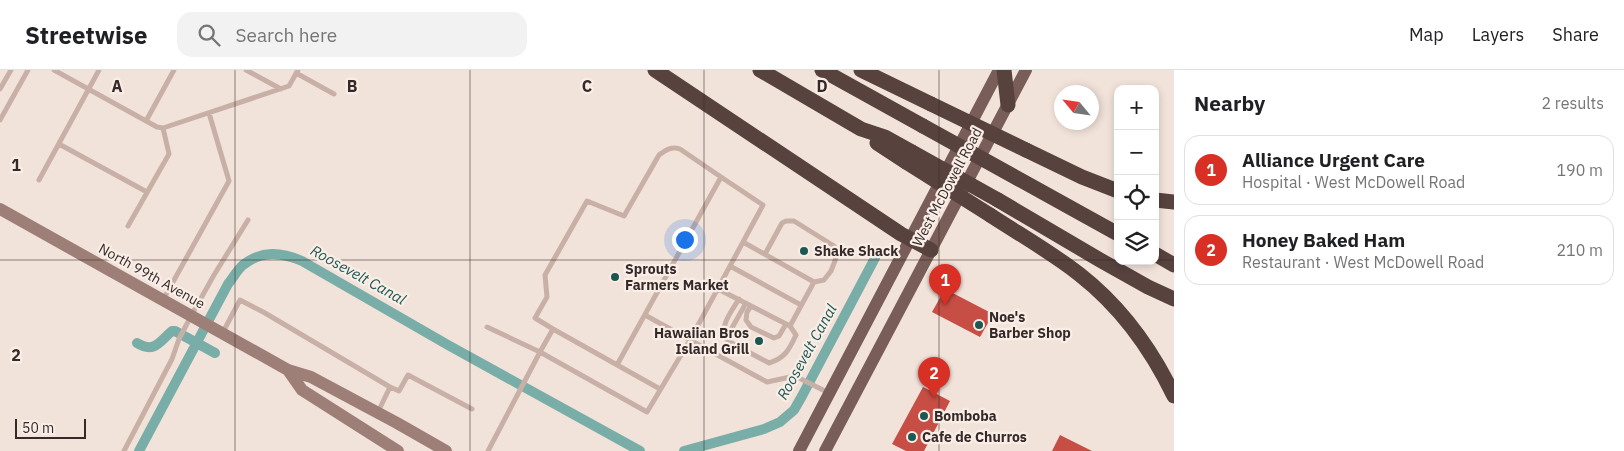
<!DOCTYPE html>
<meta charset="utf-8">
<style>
:root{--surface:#fff;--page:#f2f2f2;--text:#202124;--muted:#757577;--line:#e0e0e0;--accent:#d93025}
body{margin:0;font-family:"IBM Plex Sans",sans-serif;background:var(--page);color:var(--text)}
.controls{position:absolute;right:15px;top:15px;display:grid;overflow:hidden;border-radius:10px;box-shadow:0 2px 8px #0003}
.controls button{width:45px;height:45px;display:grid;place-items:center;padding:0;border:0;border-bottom:1px solid var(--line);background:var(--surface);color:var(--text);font:25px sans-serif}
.compass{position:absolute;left:1054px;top:15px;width:45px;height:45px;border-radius:50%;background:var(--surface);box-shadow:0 2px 8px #0003;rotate:299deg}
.scale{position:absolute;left:15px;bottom:12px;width:71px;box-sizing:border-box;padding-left:5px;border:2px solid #362927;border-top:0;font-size:14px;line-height:18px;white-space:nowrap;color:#362927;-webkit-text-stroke:4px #f9eee7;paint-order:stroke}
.you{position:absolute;left:684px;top:169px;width:18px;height:18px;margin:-12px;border:4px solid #fff;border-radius:50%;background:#1a73e8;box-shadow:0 0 0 8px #1a73e833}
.badge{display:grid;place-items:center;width:32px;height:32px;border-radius:50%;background:var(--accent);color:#fff;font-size:16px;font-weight:700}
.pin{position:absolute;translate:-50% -41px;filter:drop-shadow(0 1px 2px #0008)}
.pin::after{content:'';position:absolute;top:26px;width:18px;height:15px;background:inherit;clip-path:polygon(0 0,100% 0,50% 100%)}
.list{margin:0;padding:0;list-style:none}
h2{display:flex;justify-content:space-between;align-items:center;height:65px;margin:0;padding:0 20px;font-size:21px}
h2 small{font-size:16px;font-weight:400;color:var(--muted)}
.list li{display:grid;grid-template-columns:32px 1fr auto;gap:15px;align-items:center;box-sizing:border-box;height:70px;margin:0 10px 10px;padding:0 10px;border:1px solid var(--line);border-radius:15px}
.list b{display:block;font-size:19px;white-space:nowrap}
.list p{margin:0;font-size:16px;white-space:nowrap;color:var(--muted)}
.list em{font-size:16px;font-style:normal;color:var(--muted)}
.icon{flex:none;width:28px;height:28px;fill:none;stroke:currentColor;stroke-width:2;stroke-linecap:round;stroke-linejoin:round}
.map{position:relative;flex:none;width:1174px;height:381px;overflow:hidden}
header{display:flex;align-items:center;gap:30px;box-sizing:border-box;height:70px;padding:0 25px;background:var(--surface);border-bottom:1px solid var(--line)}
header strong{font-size:24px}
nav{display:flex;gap:28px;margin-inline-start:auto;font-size:18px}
.search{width:350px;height:45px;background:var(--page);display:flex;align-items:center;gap:12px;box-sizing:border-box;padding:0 18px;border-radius:15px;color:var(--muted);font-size:19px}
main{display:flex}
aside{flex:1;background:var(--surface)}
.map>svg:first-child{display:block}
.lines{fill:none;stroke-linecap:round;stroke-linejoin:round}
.canal{stroke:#79aea8;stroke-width:10}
.building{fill:#c64e44}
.lane{stroke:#c9b0a6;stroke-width:5}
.secondary{stroke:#9d7f78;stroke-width:12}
.primary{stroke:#785d58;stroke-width:12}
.highway{stroke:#57423e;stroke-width:15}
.highway-bridge{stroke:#57423e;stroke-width:15}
.grid{fill:none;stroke:#362927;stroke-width:1;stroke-opacity:0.55}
.poi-dot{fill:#1d5751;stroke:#f9eee7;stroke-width:2}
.labels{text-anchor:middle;stroke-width:4.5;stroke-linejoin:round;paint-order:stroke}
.street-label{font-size:14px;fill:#362927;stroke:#f9eee7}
.poi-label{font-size:14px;font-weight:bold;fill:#362927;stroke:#f9eee7;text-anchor:start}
.water-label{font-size:15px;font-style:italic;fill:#1d5751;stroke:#f9eee7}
.grid-label{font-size:16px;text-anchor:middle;font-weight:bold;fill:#362927;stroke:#f9eee7;stroke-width:4.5;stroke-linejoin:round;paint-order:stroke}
</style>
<header>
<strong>Streetwise</strong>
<div class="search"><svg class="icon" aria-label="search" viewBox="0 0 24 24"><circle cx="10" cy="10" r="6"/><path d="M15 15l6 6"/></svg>Search here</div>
<nav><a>Map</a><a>Layers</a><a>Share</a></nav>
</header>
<main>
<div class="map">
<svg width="1174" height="381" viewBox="0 0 1174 381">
<rect width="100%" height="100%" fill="#f2e3da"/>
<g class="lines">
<!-- canal -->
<path class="canal" d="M137,273C155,284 160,271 172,261H175L215,283
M139,381L228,214C233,208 237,200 243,195C262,180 281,182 302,191L448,275L640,381
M684,381L764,359L780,352L794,340L802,326L875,188"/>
</g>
<!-- building -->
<path class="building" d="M945,219L993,244L980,267L932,242Z
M923,317L950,331L924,381H906L892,374Z
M1060,365L1092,381H1052Z"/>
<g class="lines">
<!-- lane -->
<path class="lane" d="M54,0L157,57L163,58L289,16L298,0
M246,0L281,19
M296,3L334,24
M0,19L11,0
M0,50L28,0
M146,51L174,0
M59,74L147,122
M39,110L99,0
M128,156L169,84L163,58
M743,172L814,212L824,210L831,201L838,183L834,176L794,151H786L782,153L765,184
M730,196L801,235
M718,219L790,256L814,212
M163,230L229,111L209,43
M746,233L728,265V271L769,293C785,288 789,280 796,265L790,256
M751,236L747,242L746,250L751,257L774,268L779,266L786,254
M487,257L540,282L553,259L660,319
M553,259L535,248L547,227L545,205L587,131L624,146L659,85C666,80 671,76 680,79L721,107
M223,262L240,230L265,243L390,317
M728,271C717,258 732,241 739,229
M617,295L721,107L763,135L690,270L645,245
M378,342L390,317L399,321L408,305L472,339
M124,381L172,289L179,269L191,246L214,205L248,150
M488,381L540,282L647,342L690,270L767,312L795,306L829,323"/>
<!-- secondary -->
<path class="secondary" d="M0,139L288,300L311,307L397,353L446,381
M288,300L302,320L398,381"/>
<!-- primary -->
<path class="primary" d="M799,381L999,0
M825,381L1026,0"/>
<!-- highway -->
<path class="highway" d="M655,0L901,164L931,180
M760,0L861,59L885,67L912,82
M822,0L923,56
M861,0L931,34
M1004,0L1008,35
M877,73L906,92
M1026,80L1082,107L1118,121
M998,130L1100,190L1148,217L1174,229
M1155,130L1174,132
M990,145C1019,164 1051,182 1079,204C1120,236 1151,278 1174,326
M1155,184L1174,195"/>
<!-- highway-bridge -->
<path class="highway-bridge" d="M931,34L1026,80
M923,56L1118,164
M912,82L998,130
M906,92L990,145"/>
</g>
<!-- grid -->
<path class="grid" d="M235,0V381M470,0V381M704,0V381M939,0V381M0,190H1118M1155,190H1174"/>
<!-- markers -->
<g class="poi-dot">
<circle cx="804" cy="181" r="5"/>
<circle cx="615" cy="207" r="5"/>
<circle cx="979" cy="255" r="5"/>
<circle cx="759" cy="271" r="5"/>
<circle cx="924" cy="346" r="5"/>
<circle cx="912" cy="367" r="5"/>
</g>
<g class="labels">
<!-- street labels -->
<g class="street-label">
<text transform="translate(947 117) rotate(-62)" y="5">West McDowell Road</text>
<text transform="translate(152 206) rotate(29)" y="5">North 99th Avenue</text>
</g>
<!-- poi labels -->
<g class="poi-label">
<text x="814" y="186">Shake Shack</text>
<text x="625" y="204">Sprouts<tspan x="625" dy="16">Farmers Market</tspan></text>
<text x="989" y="252">Noe's<tspan x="989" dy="16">Barber Shop</tspan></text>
<text x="749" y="268" text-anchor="end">Hawaiian Bros<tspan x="749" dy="16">Island Grill</tspan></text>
<text x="934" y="351">Bomboba</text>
<text x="922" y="372">Cafe de Churros</text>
</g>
<!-- water labels -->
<g class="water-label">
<text transform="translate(358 205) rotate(29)" y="5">Roosevelt Canal</text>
<text transform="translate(807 282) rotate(-61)" y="5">Roosevelt Canal</text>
</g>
</g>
<g class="grid-label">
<text x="117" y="22">A</text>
<text x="352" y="22">B</text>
<text x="587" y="22">C</text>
<text x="822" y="22">D</text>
<text x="16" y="101">1</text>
<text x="16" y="291">2</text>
</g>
</svg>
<div class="controls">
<button>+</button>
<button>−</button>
<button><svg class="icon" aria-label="locate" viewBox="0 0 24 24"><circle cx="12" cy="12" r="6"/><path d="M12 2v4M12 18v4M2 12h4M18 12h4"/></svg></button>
<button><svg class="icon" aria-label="layers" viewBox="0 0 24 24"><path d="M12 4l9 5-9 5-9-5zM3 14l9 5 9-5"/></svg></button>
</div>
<svg class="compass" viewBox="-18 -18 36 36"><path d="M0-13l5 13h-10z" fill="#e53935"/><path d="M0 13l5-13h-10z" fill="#757577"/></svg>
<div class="scale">50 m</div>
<div class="you"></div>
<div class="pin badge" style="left:945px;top:235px">1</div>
<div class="pin badge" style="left:934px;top:328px">2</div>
</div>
<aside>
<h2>Nearby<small>2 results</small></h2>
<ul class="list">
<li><span class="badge">1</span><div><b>Alliance Urgent Care</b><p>Hospital · West McDowell Road</p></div><em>190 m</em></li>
<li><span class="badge">2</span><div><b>Honey Baked Ham</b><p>Restaurant · West McDowell Road</p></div><em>210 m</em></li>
</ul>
</aside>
</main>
